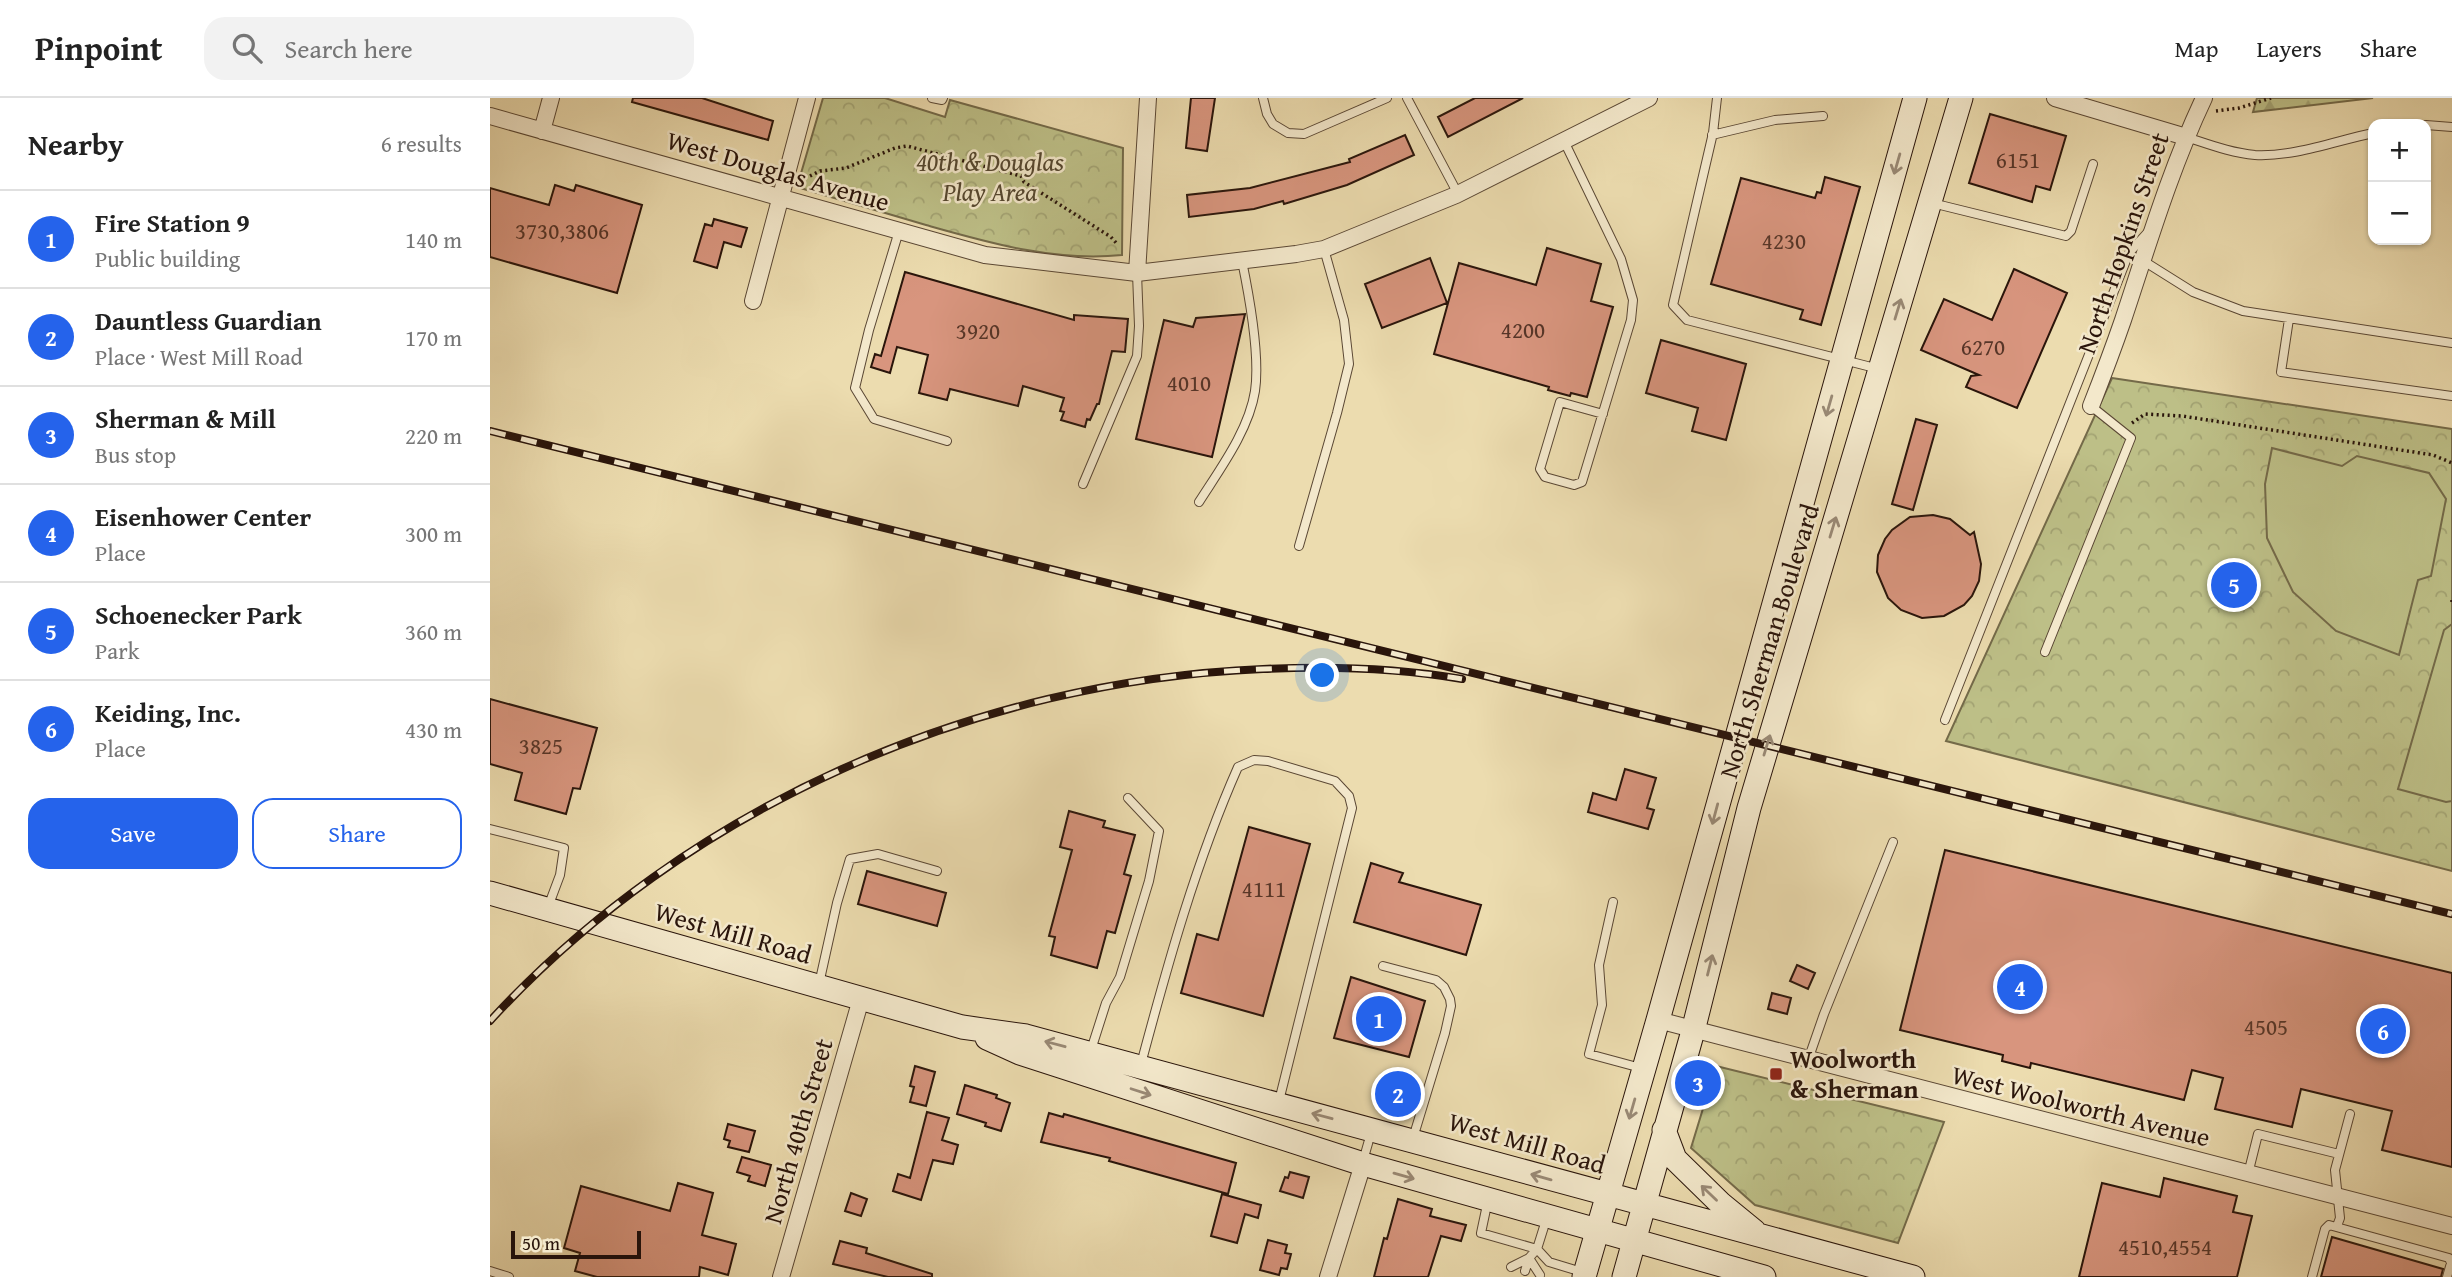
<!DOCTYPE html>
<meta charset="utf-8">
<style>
:root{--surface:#fff;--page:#f2f2f2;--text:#222;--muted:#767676;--line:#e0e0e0;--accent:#2563eb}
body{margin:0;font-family:"Gentium Book Plus",serif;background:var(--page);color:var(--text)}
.controls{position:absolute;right:21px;top:21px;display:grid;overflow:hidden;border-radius:14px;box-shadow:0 2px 5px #0004}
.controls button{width:63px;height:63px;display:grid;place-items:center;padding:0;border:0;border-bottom:2px solid var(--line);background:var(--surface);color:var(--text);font:35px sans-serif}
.scale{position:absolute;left:21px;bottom:18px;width:130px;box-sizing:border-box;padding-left:7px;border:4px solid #2a150b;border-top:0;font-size:19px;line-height:24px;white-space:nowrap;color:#2a150b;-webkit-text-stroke:5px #f3e8cb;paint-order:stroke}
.you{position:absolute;left:833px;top:578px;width:24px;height:24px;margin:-18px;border:5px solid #fff;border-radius:50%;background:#1a73e8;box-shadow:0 0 0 10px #1a73e833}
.badge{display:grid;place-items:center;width:46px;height:46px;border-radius:50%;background:var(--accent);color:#fff;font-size:23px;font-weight:700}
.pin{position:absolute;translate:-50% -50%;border:4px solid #fff;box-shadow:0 2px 7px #0006}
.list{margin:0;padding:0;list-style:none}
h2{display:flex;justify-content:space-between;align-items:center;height:91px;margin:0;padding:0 28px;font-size:30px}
h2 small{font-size:23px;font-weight:400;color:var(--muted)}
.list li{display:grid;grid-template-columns:46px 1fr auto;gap:21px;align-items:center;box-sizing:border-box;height:98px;padding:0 28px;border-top:2px solid var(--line)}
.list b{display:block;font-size:26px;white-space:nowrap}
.list p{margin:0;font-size:23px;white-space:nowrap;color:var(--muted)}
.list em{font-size:23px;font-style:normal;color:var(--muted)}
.actions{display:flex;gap:14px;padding:21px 28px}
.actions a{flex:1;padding:16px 0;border:2px solid var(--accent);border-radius:21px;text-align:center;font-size:24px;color:var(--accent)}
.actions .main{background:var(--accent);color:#fff}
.icon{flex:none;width:38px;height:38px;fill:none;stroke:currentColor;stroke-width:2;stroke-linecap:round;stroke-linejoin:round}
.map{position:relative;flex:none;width:1962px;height:1179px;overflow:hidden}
header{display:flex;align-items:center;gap:42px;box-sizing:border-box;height:98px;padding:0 35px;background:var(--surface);border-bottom:2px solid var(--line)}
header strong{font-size:33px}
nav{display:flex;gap:38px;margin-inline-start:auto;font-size:24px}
.search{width:490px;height:63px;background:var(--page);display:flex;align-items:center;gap:18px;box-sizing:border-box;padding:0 24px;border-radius:21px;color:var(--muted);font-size:26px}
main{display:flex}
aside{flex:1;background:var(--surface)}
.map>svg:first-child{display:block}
.forest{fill:url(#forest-firs);stroke:#746a49;stroke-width:2}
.park{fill:url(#park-crowns);stroke:#746a49;stroke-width:2}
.garden{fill:#bdbf87;stroke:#746a49;stroke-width:2}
.building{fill:#d8957e;stroke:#2a150b;stroke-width:2}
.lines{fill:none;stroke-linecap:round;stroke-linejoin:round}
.lane-casing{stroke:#5a4734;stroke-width:10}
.street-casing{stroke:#5a4734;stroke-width:18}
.secondary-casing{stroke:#2a150b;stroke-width:25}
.path{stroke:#2a150b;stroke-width:3.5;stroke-dasharray:2 3.5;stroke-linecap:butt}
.lane{stroke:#f3e8cb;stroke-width:8}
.street{stroke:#f3e8cb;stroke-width:16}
.secondary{stroke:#f3e8cb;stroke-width:23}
.rail-casing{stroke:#2a150b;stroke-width:8}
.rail{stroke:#f3e8cb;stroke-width:5;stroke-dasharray:16;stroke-linecap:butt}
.oneway{stroke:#998975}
.poi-dot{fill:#8f2418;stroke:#f3e8cb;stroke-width:2.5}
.labels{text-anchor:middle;stroke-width:5;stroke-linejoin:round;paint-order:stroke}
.number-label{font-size:23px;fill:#563528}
.park-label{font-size:26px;font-style:italic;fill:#564830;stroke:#f3e8cb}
.street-label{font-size:26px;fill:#2a150b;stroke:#f3e8cb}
.poi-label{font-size:26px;font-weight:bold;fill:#2a150b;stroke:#f3e8cb;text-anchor:start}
</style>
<header>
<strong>Pinpoint</strong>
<div class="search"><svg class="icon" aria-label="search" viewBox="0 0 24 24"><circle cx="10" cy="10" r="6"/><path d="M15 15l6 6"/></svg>Search here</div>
<nav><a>Map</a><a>Layers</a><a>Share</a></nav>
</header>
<main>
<aside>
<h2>Nearby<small>6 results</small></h2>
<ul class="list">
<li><span class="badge">1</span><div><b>Fire Station 9</b><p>Public building</p></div><em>140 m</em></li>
<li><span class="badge">2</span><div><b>Dauntless Guardian</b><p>Place · West Mill Road</p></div><em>170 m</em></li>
<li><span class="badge">3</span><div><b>Sherman &amp; Mill</b><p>Bus stop</p></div><em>220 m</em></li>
<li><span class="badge">4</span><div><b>Eisenhower Center</b><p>Place</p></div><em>300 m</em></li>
<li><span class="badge">5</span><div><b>Schoenecker Park</b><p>Park</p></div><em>360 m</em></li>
<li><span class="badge">6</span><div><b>Keiding, Inc.</b><p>Place</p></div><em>430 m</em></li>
</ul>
<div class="actions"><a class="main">Save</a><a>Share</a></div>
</aside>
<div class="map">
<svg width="1962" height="1179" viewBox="0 0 1962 1179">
<defs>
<pattern id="forest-firs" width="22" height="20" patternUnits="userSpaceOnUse" patternTransform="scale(1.75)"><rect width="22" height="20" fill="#bdbf87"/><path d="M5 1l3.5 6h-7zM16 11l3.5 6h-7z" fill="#a3a373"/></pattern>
<pattern id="park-crowns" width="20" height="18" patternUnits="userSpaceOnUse" patternTransform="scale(1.75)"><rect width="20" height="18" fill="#bdbf87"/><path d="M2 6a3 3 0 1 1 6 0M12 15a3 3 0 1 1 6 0" fill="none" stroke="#a3a373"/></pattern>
</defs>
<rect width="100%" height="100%" fill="#ecdcaf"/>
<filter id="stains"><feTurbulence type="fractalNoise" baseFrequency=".00286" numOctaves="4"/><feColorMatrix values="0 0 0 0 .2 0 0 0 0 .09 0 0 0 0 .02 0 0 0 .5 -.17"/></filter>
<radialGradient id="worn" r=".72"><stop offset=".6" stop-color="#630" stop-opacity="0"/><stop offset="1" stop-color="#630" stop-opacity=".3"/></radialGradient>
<!-- forest -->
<path class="forest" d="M1767,0H1883L1763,14Z"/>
<!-- park -->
<path class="park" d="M333,0H395L455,19L460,2L633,50L632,157C565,164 500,145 436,127C393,114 350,102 307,89Z
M1622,280L1962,331V773L1456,643Z
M1226,968L1454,1024L1408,1145L1265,1107L1201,1050Z"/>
<!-- garden -->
<path class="garden" d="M1782,350L1852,368L1867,358L1939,375L1956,401L1941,478L1928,482L1909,557L1846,533L1803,494L1777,440L1775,386Z
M1962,526V703L1956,704L1908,691L1954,532Z"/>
<!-- building -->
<path class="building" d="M143,0H212L283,23L278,42L142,4Z
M701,0H725L717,53L696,50Z
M985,0H1033L958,39L948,19Z
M1500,16L1576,38L1560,92L1546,88L1542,104L1479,85Z
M915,37L924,57L857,87L794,106L793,103L764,111L699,119L697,97L760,90L860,64L859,61Z
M1335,79L1370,89L1331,227L1310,221L1313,212L1221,186L1251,80L1325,100L1327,94L1331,95Z
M65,87L84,93L86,87L152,107L127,195L0,159V90L59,107Z
M224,121L257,130L251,149L234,144L227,170L204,163L215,126L222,128Z
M1057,150L1111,166L1101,203L1123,209L1097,299L1081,295L1080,298L1058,292L1059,289L944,256L969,165L1046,187Z
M940,160L957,205L892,230L875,186Z
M1524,171L1577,195L1527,310L1476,289L1481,278L1489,277L1431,252L1454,201L1502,222Z
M415,174L584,222V217L638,221L635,254L622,253L609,306H607L600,322L597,321L595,329L571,322L574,314L570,313L574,300L533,288L528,308L460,291L457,302L429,295L438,257L407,249L400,275L381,269L385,256L391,258Z
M755,216L722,359L646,341L674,222L703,229L706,220Z
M1171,242L1256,266L1236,342L1202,333L1208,310L1156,295Z
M1426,321L1447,327L1423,412L1402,406Z
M1443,417L1460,421L1480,437L1484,434L1491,466L1489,483L1482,498L1474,507L1454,518L1432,520L1411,512L1398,500L1387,474L1388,457L1395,441L1402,432L1420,419Z
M0,601L107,630L90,691L83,690L76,716L25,702L32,675L0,666Z
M1135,671L1166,680L1157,710L1164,712L1158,731L1098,714L1103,695L1126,702Z
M579,713L615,723L613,729L645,737L634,776L641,778L625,835L617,833L607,870L561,857L565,839L559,838L582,752L570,749Z
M759,729L820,746L773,918L691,895L707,836L728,842Z
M1455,752L1962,875V1069L1892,1052L1902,1013L1811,991L1802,1029L1725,1011L1733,980L1702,972L1694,1002L1541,965L1540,970L1512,963L1513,957L1410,932Z
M881,765L913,775L909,784L991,807L976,857L864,824Z
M377,773L456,795L447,828L368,806Z
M1307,867L1325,875L1318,891L1300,883Z
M861,879L935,903L919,959L844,940Z
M1282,895L1301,900L1297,916L1278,911Z
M425,968L445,974L436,1008L420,1004L424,989L420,988Z
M475,987L507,997L506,1000L520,1005L511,1033L495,1028L496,1025L467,1016Z
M437,1014L459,1020L452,1042L468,1047L463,1066L443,1062L431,1102L403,1093L408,1076L420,1080Z
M559,1015L573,1019L574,1016L746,1065L738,1096L619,1063L620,1060L551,1044Z
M238,1026L265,1033L259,1054L238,1049L240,1043L234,1041Z
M252,1059L281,1067L275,1088L258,1083L260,1078L247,1074Z
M800,1074L819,1079L813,1100L790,1093L795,1079L798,1080Z
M1674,1080L1747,1098L1743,1114L1762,1118L1747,1179H1589L1612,1085L1670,1099Z
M188,1085L223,1095L212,1137L246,1146L238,1177L210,1169L209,1179H107L85,1173L90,1155L74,1150L91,1088L180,1113Z
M361,1095L377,1101L371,1118L355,1113Z
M732,1096L771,1107L768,1120L755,1116L747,1145L721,1138Z
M908,1101L942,1111L940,1118L976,1127L971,1143L951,1138L938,1179H884L894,1140L897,1141Z
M1842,1139L1953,1171L1951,1179H1831Z
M778,1142L797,1147L795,1155L801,1156L797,1171L791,1170L789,1177L770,1172Z
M350,1143L377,1150L376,1155L442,1176V1179H398L343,1166Z"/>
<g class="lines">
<defs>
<path id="lane" d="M442,0L452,2L453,0
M773,0L777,16L783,26L798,35L814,36L897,0
M917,0L968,96
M1227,0L1223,35L1183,207L1197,222L1389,271
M1936,27L1962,29
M1222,37L1285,22L1333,18
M1696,39C1718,46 1741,55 1765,57C1804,59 1845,43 1883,35
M1074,43L1131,161L1143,202L1141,222L1092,384L1084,387L1055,379L1050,371L1070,304L1113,316
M1442,105L1576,138L1581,133L1603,66
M409,133L379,232L365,290L384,321L457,343
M1652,162L1703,194L1753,213L1962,245
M1799,221L1791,274L1962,298
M593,386L647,258L649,228L647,175
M709,404C730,371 759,332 765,293C770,259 759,197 752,163
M809,448L847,315L859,266L854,222L834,151
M1555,554L1641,340L1601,308
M1455,622L1639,155L1658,134
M0,731L74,750L70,777L58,809
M1123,804L1109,867L1112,907L1099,956L1151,970
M893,868L946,882L954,889L960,901L961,908L955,935L923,1040
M329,886L347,805L360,761L388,756L447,773
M601,952L616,905L630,879L659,783L669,733L638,700
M1318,962L1334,916L1403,744
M651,966C678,865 706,764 748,669L764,662L778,663L845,683L859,698L862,710L789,1003
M873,1063L881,1035
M1758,1076L1768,1036L1849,1056
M998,1102L991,1135L1047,1151L1059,1164L1092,1174
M1847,1128L1850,1120L1845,1072L1860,1016
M1021,1169L1039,1160L1050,1177
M0,1173L19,1179
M1035,1173L1039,1160L1047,1151L1057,1119
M1822,1179L1835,1131L1839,1127L1959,1160L1961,1165L1957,1179"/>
<path id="street" d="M1565,0L1696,39
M0,18L495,157L647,175L806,156L834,151L966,97L1159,0
M52,33L61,0
M647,175L658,0
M263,203L317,0
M1601,308C1612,280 1623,251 1633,222C1658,147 1680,72 1714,0
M1168,922L1962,1128
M291,1179L371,901
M838,1179L873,1066"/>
<path id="secondary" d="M0,795L472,929L536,938L1423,1179
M497,940L530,955L873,1066L1274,1179
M1174,1032L1185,1061L1231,1106L1264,1133
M1094,1179L1168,922L1425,0
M1134,1179L1203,933L1259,710L1471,0"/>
</defs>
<!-- lane casing -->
<use href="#lane" class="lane-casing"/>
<!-- street casing -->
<use href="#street" class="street-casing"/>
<!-- secondary casing -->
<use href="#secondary" class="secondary-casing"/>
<!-- path -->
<path class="path" d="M1726,13L1749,10L1781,0
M320,78L330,73L356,70L405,50L417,48L531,78L534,84L621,139L628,147
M1642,325L1655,316L1692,318L1943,357L1962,365
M1962,502V506"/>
<!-- lane -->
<use href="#lane" class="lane"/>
<!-- street -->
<use href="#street" class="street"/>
<!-- secondary -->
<use href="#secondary" class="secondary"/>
<defs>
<path id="rail" d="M0,333L1962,816
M0,923C196,709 484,583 773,571C839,568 907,570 972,581"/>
</defs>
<!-- rail casing -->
<use href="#rail" class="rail-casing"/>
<!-- rail -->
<use href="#rail" class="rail"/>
</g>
<!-- one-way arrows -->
<defs><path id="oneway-shaft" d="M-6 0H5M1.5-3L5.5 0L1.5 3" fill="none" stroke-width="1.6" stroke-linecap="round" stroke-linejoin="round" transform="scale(1.75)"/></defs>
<g class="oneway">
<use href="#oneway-shaft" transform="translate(1407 66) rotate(106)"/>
<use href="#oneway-shaft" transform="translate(1408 211) rotate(-73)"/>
<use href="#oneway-shaft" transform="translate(1339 308) rotate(106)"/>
<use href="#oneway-shaft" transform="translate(1343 429) rotate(-73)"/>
<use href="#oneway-shaft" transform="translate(1277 647) rotate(-73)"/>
<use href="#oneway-shaft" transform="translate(1225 716) rotate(105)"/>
<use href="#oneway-shaft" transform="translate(1220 867) rotate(-76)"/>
<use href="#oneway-shaft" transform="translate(565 946) rotate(-165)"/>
<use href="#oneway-shaft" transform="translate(651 994) rotate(18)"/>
<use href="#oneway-shaft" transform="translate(1142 1011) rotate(106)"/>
<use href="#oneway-shaft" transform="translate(832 1018) rotate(-165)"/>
<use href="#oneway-shaft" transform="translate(914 1078) rotate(16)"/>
<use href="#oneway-shaft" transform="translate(1051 1079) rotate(-164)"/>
<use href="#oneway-shaft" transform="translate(1219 1095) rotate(-136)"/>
</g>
<!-- markers -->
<rect class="poi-dot" x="1279" y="969" width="14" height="14" rx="3.5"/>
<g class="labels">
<!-- number labels -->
<g class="number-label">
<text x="1528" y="70">6151</text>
<text x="72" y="141">3730,3806</text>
<text x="1294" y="151">4230</text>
<text x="1033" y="240">4200</text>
<text x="488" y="241">3920</text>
<text x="1493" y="257">6270</text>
<text x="699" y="293">4010</text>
<text x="51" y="656">3825</text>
<text x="774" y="799">4111</text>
<text x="1776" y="937">4505</text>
<text x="1675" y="1157">4510,4554</text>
</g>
<!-- park labels -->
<g class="park-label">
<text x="500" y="73">40th &amp; Douglas<tspan x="500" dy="30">Play Area</tspan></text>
</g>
<!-- street labels -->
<g class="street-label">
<text transform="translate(288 73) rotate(16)" y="9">West Douglas Avenue</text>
<text transform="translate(1633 145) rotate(-71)" y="9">North Hopkins Street</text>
<text transform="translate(1279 543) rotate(-73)" y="9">North Sherman Boulevard</text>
<text transform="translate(243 835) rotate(16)" y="9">West Mill Road</text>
<text transform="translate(1591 1008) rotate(14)" y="9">West Woolworth Avenue</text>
<text transform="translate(308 1033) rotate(-74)" y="9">North 40th Street</text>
<text transform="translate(1037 1045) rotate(16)" y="9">West Mill Road</text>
</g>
<!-- poi labels -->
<g class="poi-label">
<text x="1300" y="970">Woolworth<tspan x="1300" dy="30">&amp; Sherman</tspan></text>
</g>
</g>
<rect width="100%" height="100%" filter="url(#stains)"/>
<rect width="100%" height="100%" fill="url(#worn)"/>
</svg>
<div class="controls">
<button>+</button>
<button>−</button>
</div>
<div class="scale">50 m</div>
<div class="you"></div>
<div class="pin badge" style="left:889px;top:921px">1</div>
<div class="pin badge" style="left:908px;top:996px">2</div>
<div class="pin badge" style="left:1208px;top:985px">3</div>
<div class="pin badge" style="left:1530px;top:889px">4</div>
<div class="pin badge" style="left:1744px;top:487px">5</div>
<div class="pin badge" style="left:1893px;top:933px">6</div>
</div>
</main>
